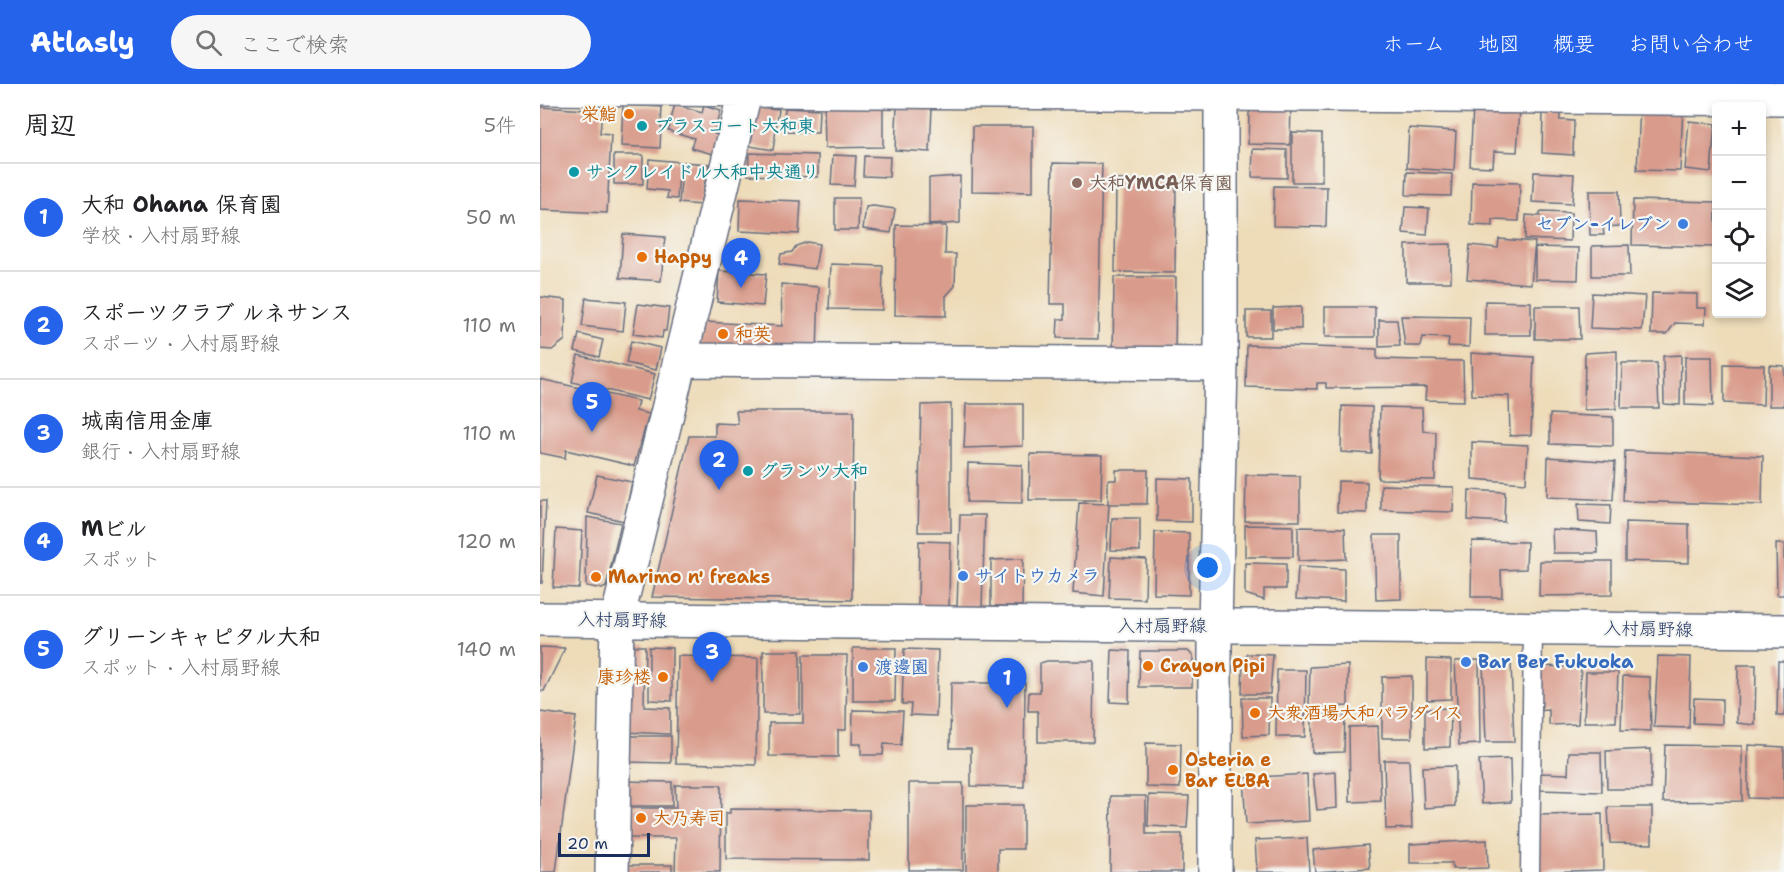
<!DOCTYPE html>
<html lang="ja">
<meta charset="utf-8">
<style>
:root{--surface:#fff;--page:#f6f6f6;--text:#202124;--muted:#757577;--line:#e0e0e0;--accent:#2563eb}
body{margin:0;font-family:"Shantell Sans","Klee One",sans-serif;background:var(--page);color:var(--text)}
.controls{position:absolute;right:18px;top:18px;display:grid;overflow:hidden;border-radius:6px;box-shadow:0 3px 9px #0003}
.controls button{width:54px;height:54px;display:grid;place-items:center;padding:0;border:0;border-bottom:2px solid var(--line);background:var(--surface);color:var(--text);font:30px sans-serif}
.scale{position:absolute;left:18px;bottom:15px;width:92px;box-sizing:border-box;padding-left:6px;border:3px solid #1b2f5e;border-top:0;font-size:16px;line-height:21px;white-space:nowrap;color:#1b2f5e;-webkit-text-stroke:4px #f6f6f2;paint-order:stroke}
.you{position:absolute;left:668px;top:484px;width:21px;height:21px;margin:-15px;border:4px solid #fff;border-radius:50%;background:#1a73e8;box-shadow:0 0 0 9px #1a73e833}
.badge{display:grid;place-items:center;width:39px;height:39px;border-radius:50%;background:var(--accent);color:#fff;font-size:20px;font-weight:700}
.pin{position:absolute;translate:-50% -50px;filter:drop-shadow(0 2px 3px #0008)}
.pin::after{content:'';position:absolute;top:32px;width:21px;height:18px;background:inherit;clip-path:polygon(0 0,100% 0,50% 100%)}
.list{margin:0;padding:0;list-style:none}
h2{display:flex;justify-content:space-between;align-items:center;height:78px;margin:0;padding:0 24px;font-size:26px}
h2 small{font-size:20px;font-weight:400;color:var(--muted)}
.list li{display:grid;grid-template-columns:39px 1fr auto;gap:18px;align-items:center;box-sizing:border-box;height:108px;padding:0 24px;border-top:2px solid var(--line)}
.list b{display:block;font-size:22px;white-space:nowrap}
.list p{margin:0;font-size:20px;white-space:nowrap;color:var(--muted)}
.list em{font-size:20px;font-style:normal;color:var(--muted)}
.icon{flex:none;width:33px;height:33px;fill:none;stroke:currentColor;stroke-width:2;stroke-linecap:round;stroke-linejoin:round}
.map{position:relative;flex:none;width:1244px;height:788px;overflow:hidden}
header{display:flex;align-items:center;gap:36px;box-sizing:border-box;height:84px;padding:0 30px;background:var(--accent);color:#fff}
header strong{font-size:28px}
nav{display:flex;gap:33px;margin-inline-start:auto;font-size:21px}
.search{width:420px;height:54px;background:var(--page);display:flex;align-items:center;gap:15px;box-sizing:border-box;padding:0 21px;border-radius:33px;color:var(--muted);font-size:22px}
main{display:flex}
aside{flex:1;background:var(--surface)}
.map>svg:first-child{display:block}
.building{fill:#d99c8c}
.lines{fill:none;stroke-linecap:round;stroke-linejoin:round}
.service-casing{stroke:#656c7e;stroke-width:21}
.minor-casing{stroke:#656c7e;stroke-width:36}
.tertiary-casing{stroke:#656c7e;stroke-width:36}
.service{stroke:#fff;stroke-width:18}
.minor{stroke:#fff;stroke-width:33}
.tertiary{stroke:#fff;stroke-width:33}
.food-dot{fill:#e8710a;stroke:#f6f6f2;stroke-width:2}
.culture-dot{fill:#0f9aa8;stroke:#f6f6f2;stroke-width:2}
.education-dot{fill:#8d6e63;stroke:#f6f6f2;stroke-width:2}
.shop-dot{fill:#3f7fe0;stroke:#f6f6f2;stroke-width:2}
.labels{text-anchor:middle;stroke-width:4.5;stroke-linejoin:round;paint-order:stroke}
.food-label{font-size:18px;font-weight:bold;fill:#c56008;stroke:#f6f6f2;text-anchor:start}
.culture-label{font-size:18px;font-weight:bold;fill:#0d838f;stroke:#f6f6f2;text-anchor:start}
.education-label{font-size:18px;font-weight:bold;fill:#785e54;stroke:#f6f6f2;text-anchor:start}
.shop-label{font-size:18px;font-weight:bold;fill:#366cbe;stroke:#f6f6f2;text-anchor:start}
.street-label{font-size:18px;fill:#1b2f5e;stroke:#f6f6f2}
</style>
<header>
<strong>Atlasly</strong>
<div class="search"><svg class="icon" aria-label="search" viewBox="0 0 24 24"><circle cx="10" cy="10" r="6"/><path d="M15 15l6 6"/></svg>ここで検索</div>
<nav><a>ホーム</a><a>地図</a><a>概要</a><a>お問い合わせ</a></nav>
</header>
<main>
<aside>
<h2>周辺<small>5件</small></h2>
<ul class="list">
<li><span class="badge">1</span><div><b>大和 Ohana 保育園</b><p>学校 · 入村扇野線</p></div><em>50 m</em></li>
<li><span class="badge">2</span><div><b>スポーツクラブ ルネサンス</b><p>スポーツ · 入村扇野線</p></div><em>110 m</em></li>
<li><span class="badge">3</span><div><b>城南信用金庫</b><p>銀行 · 入村扇野線</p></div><em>110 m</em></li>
<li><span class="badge">4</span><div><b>Mビル</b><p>スポット</p></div><em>120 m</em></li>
<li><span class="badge">5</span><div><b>グリーンキャピタル大和</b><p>スポット · 入村扇野線</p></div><em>140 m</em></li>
</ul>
</aside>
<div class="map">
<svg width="1244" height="788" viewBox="0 0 1244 788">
<rect width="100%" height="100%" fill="#f6f6f2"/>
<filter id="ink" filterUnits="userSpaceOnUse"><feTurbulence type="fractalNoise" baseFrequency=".0167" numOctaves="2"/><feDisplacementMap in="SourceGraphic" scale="12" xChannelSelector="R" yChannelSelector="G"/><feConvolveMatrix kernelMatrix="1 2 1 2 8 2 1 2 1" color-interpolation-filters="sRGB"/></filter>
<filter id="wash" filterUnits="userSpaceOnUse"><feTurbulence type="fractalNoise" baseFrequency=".008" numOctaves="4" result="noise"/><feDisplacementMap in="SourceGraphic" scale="24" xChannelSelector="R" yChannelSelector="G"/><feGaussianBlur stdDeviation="1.35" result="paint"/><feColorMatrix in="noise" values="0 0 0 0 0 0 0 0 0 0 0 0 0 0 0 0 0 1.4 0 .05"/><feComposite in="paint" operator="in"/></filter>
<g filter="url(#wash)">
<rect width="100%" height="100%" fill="#eedcb9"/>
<g id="blocks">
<!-- building -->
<path class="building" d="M719,18L751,19L750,61L708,60L709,29Z
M343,20V63L285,64L284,21Z
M83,21L122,23L120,64L81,62Z
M135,21L162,29L164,22L180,27L174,49L178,50L173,70L151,64L154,54L128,46Z
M357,22L392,23L390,68L355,66Z
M933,22L980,25L977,68L954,67L953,83L930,82Z
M1100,22L1143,24L1140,87L1097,86Z
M0,23L62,27L60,50L71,51L67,129L0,126Z
M218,23L239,25L233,66L210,62Z
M245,24L279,26L278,49L243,48Z
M1003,28L1020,29V36L1034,37L1033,71L1002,69Z
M1149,37L1175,40L1171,88L1145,85Z
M433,42H493V108L432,107Z
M869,44L916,47L914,87L867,84Z
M752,48L782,49V98H752Z
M713,65L747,66V94L712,93Z
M209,69L278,71V93L208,91Z
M74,71H103V100H74Z
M293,71L316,72L314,102L291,101Z
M324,72L350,73L349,93L323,92Z
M109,75L140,78L137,115L127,114L128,107L107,105Z
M143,78L169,80L160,121L139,119Z
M513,79L562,80L558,255L517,254L518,235H525V220H510Z
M867,88L912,90L911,112L866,111Z
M994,88L1034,90L1032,120L992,118Z
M420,92V139L389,141V94Z
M576,96L636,97L635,189L575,188Z
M932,98L980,99L979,137L953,136V142L931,141Z
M734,102L787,103L786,143L733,142Z
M1049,107H1079L1080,142L1063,143L1064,151H1050Z
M295,114H319L318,146H295Z
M200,115L261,117L259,150L199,147Z
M1093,116L1176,118V163L1092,161Z
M333,122L355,125L351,149L323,145L326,123Z
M865,123L889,124L887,151L863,149Z
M1000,128L1031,129L1030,157L985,155L986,131L1000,132Z
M356,141L406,142L405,170H416L415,202L406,212V232L355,231Z
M83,150L125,153L121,197L80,194Z
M959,155L995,158L991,200L927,195L930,161L958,164Z
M267,158L279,160L275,185L239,180L241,170L252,168L256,162Z
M911,160V198H866V161Z
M1089,161L1090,192H1052V162Z
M995,163L1039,164L1038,196L995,195Z
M291,180L343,182L342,226L289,225Z
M179,187L226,190L223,222L177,218Z
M574,193H636L635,271L573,272Z
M241,200L279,203L277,271L160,264L165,238L242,242Z
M1052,209L1105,212L1102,246L1050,244Z
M1112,209L1157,210V224H1166L1165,240L1135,239L1127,250H1111Z
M0,213L26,216L25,256L12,266L0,265Z
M46,214L86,218L83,247L42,242Z
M945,217L991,218V251H945Z
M98,220L129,224L126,247H123L122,254L93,250Z
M995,222H1039L1040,255H995Z
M761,223V245H733V224Z
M785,223H835V253H785Z
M706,227H731V253H706Z
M861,232L930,233L929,263L908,262L909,254L883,253L881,262H865Z
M839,236H857L860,262L839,263Z
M39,250L63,256L59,273L35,267Z
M91,257L121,264L116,286L86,279Z
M707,261L837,265V275L923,277L924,317L885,316L886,303L786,304V299H777V305L706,303Z
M1077,267L1076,325L1044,326L1045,269Z
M931,269L994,273L991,351L970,352L969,312L932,311Z
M38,271L115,290L108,316L32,298Z
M1141,271L1140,321L1124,320L1123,272Z
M1145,273H1172L1173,322L1145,321Z
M1082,279H1117L1119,324H1081Z
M1184,280L1224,281L1223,321L1184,319Z
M1229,281L1244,282V322H1229Z
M0,295L98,317L96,327L109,330L94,382L26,366L25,374L0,369Z
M411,320V448H378L381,321Z
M426,320H483V362L424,364Z
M802,322L832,323V370L801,368Z
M840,323L882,324L883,347L896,348L895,396L838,395Z
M196,327H314L312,516L112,513L149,352H175V339L198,340Z
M1010,330L1073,333V362L1010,360Z
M932,358L988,361L986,399L932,395Z
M1085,367L1223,372L1222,421L1083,417Z
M490,370L562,371L561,416H489Z
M1008,373L1075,378L1073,416L1007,413Z
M428,379L482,381V419L427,418Z
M576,386H608L607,420H568V396H576Z
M57,391L92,398L84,437L48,429Z
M706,391L760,392V437H705Z
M617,394L652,395V438L617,437Z
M798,397L827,398V429L797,428Z
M841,401L914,403L913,428L841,426Z
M929,406L965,408L964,438L928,436Z
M0,417H6L2,499H0Z
M539,419L569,420L564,512L533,509Z
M1038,420L1071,421L1070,440L1039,438Z
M420,431H445L442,524H417Z
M47,433L81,439L66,503L62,505L46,502Z
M572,434H600V467L571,466Z
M1085,438L1149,440V479L1085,477Z
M705,441L753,442V473H705Z
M758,443L805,444L806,475L758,477Z
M16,445L42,447L39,504L13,503Z
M1012,445L1057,448L1058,469H1013Z
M615,448L649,449V511L614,510Z
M834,451H861V515L836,516Z
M379,457L410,458L409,523H378Z
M932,457L987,458L986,485L961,486L962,513H931Z
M1236,460H1244V511H1237Z
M571,473L606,475L605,515L569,514Z
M483,475L482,522H451V476Z
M1000,477H1072V511L999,512Z
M705,479L746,480V505H724V516L705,510Z
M758,483L804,485V517L756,515Z
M90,562H105L104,623L130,624V650L81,648Z
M0,563L25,564L4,607H0Z
M109,563L132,564V617L109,616Z
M313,564H356L355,617H313Z
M364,565L398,566L396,632L370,631L371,620H362Z
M572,566L590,567L589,619L570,618Z
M223,567H260V630H223Z
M600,567H648L653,572L652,603H599Z
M708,570L733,571L730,610H702L703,576Z
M263,571H307L306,646H298V673L229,672V639H263Z
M138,572L218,574L216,681L136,679Z
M1118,572L1151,573L1149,644L1114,643Z
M887,575L911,576V615L887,616Z
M939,576L940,660L919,661L915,577Z
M507,577H554L553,658H498V627H488L489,608H500V579Z
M1238,577H1244V632H1237Z
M971,578L974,658H946L943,580Z
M808,581V622L769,624L770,583Z
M1198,581H1216L1215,641L1197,639Z
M993,582L1041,583L1038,640L1009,641V626L993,627Z
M737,586H766L765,653H736Z
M1046,588H1078L1076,638H1044Z
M872,592V654H842V593Z
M1083,592L1110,593L1111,647L1081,646Z
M411,599H485L484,703L431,702V664H410Z
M702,614H730L729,651L703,652Z
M1154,614L1182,615V640L1153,639Z
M911,624L910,663L885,664V625Z
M313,626L363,627L361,661L344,660L343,671H321V660H312Z
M0,628L36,633L16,788H0Z
M772,631H805L804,668L772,669Z
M838,642L841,717L810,718L809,643Z
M84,652H131V679L84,678Z
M606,659L641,660L640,704L606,703Z
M1125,661L1202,662V717L1123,718Z
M1208,661L1244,663V715L1208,714Z
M1111,665V705H1067L1066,667Z
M1029,668H1061L1062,708L1000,706V689L1028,690Z
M970,675L971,718L942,720L939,676Z
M844,676H869L872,744L846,745Z
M915,682V722L884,724L882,683Z
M796,688L797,724L777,726L773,690Z
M767,690L769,737L706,740L703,694Z
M82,697L132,698V722H82Z
M369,699H423V786H369Z
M135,701H181L180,788H135L136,754H87V724H136Z
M609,711L649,712L647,744L608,742Z
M571,712H606V750H642V788H570Z
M426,721H483V765H458V788H426Z
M1068,723H1112V760L1070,759Z
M190,725L329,726V776L186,775V729H190Z
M1062,730L1063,786L997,788L996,731Z
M767,754L769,788H717L715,756Z
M947,756L948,784L912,785V779H870V760Z
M828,761L830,784L775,788L773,766Z
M82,781H132V788H82Z"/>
</g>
</g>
<g filter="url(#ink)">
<use href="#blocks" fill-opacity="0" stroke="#656c7e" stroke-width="1.5"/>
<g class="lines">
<defs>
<path id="service" d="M990,788L993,543"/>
<path id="minor" d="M0,4L1244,15
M140,276L681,280
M72,788L77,536L207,0"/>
<path id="tertiary" d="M0,535L1244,547
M675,788V542L681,280V0"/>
</defs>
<!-- service casing -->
<use href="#service" class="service-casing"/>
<!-- minor casing -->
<use href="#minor" class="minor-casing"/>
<!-- tertiary casing -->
<use href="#tertiary" class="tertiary-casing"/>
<!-- service -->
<use href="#service" class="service"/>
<!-- minor -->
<use href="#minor" class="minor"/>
<!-- tertiary -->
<use href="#tertiary" class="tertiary"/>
</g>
</g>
<!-- markers -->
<g class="food-dot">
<circle cx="89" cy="30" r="6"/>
<circle cx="102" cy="173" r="6"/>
<circle cx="183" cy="250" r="6"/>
<circle cx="56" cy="493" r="6"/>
<circle cx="608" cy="582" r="6"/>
<circle cx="123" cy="593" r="6"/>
<circle cx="715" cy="629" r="6"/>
<circle cx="633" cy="686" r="6"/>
<circle cx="101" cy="734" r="6"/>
</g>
<g class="culture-dot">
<circle cx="102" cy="42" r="6"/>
<circle cx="34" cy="88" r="6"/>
<circle cx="208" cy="387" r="6"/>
</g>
<circle class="education-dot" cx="537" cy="99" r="6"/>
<g class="shop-dot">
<circle cx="1143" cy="140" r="6"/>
<circle cx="423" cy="492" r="6"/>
<circle cx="926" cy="578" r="6"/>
<circle cx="323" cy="583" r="6"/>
</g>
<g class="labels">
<!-- food labels -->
<g class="food-label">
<text x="77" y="36" text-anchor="end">栄鮨</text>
<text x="114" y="179">Happy</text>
<text x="195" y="256">和英</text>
<text x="68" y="499">Marimo n' freaks</text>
<text x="620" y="588">Crayon Pipi</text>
<text x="111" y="599" text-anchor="end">康珍楼</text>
<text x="727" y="635">大衆酒場大和パラダイス</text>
<text x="645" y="682">Osteria e<tspan x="645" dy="21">Bar ELBA</tspan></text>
<text x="113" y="740">大乃寿司</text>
</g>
<!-- culture labels -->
<g class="culture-label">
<text x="114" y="48">プラスコート大和東</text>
<text x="46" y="94">サンクレイドル大和中央通り</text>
<text x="220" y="393">グランツ大和</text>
</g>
<!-- education labels -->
<g class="education-label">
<text x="549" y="105">大和YMCA保育園</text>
</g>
<!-- shop labels -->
<g class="shop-label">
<text x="1131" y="146" text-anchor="end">セブン-イレブン</text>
<text x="435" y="498">サイトウカメラ</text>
<text x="938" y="584">Bar Ber Fukuoka</text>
<text x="335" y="589">渡邊園</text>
</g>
<!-- street labels -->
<g class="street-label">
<text transform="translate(82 536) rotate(1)" y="6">入村扇野線</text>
<text x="622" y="548">入村扇野線</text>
<text transform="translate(1108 545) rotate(1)" y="6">入村扇野線</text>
</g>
</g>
</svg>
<div class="controls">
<button>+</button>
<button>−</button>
<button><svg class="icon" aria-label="locate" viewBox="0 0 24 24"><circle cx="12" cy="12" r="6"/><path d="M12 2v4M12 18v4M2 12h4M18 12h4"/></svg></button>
<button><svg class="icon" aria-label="layers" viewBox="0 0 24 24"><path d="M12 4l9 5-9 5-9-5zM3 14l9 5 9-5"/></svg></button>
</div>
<div class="scale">20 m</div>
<div class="you"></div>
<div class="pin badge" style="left:467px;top:624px">1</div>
<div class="pin badge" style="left:179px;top:406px">2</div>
<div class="pin badge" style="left:172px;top:598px">3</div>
<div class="pin badge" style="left:201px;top:204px">4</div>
<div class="pin badge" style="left:52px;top:348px">5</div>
</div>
</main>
